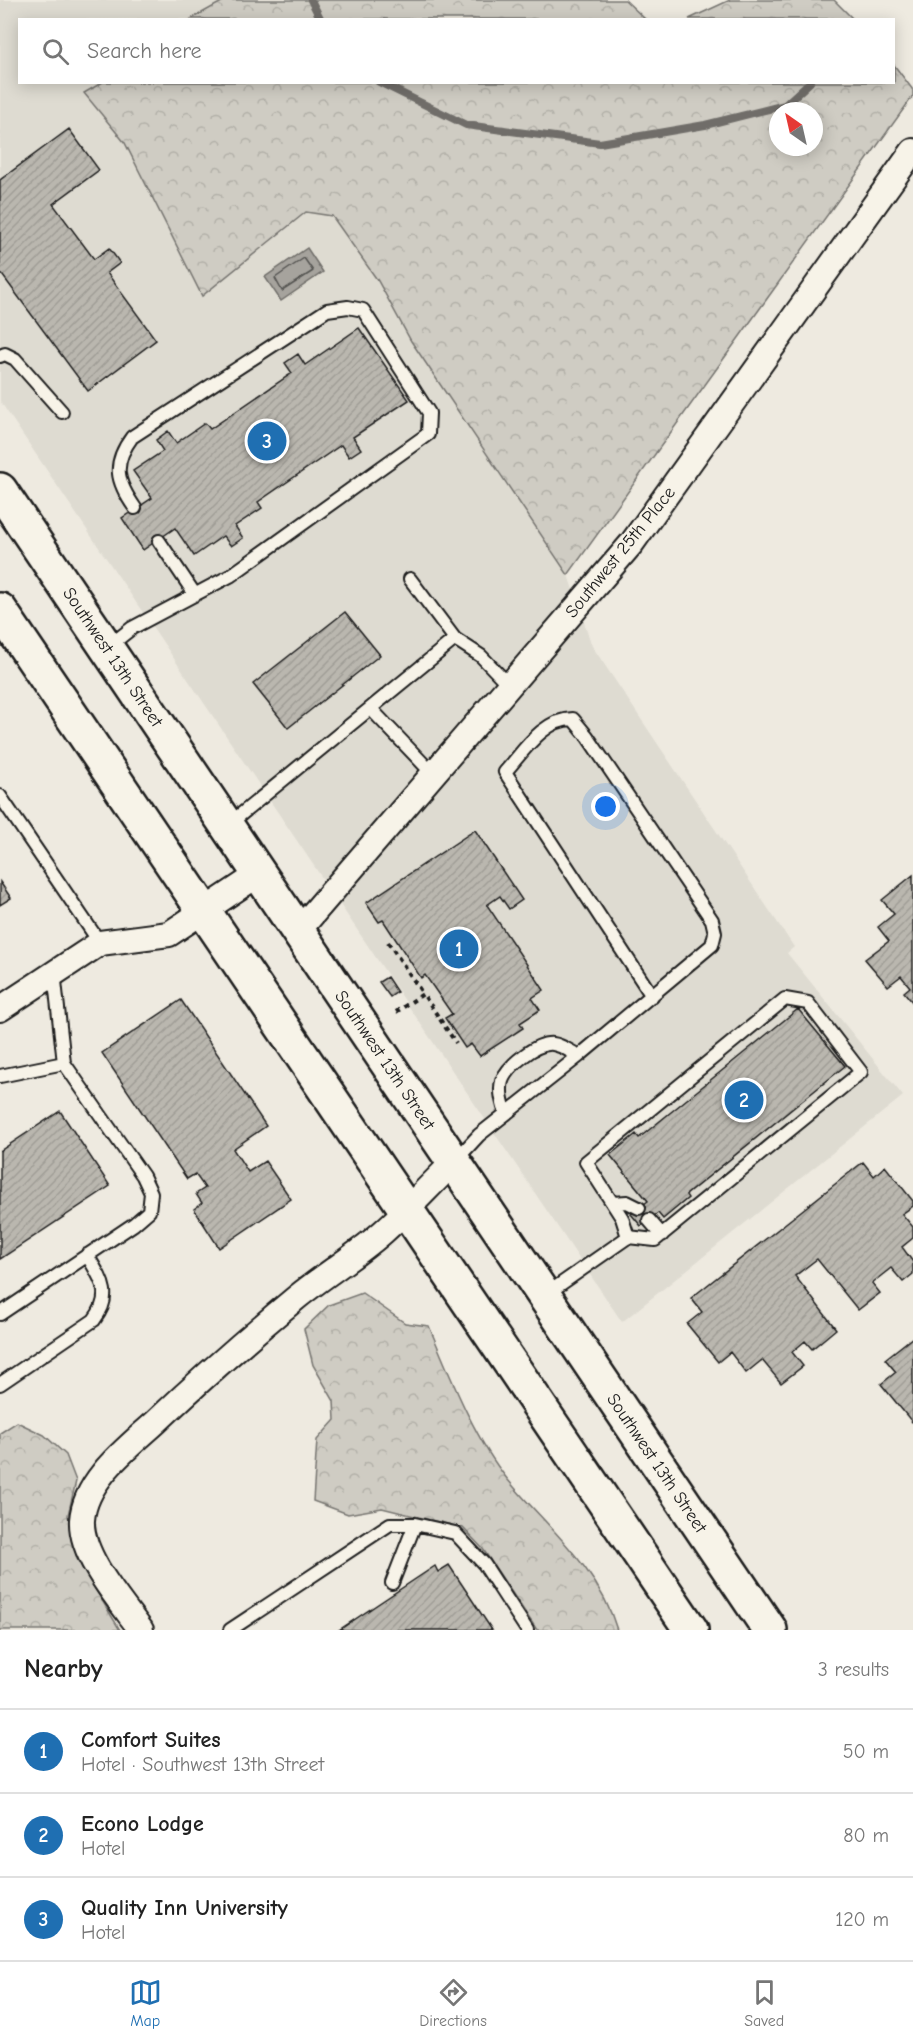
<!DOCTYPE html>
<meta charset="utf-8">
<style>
:root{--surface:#fff;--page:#f6f6f6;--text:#222;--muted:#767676;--line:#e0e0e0;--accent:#1f6fb2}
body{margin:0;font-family:"Comic Neue",sans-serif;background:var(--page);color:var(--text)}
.compass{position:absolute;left:769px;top:102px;width:54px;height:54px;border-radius:50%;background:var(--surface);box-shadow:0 3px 15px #0003;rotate:326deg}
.you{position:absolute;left:606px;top:807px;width:21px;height:21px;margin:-15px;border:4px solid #fff;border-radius:50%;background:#1a73e8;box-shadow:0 0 0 9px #1a73e833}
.badge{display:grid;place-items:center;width:39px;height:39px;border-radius:50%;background:var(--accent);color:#fff;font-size:20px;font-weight:700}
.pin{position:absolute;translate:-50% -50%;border:3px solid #fff;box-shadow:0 2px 6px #0006}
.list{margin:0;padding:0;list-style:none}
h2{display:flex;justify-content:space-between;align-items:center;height:78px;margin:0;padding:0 24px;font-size:26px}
h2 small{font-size:20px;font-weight:400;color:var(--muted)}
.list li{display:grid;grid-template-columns:39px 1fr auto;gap:18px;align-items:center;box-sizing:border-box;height:84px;padding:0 24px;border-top:2px solid var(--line)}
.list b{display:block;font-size:22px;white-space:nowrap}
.list p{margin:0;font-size:20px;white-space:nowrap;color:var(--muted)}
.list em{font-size:20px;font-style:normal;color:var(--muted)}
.icon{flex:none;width:33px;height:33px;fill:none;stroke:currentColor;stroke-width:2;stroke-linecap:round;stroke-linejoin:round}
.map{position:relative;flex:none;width:913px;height:1630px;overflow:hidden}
.search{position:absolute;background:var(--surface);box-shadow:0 3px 15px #0003;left:18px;right:18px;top:18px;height:66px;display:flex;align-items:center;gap:15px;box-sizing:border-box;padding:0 21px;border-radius:0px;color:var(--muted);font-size:22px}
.sheet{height:330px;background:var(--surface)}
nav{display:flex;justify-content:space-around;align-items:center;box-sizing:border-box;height:84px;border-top:2px solid var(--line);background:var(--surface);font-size:16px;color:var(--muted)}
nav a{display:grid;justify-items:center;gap:3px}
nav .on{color:var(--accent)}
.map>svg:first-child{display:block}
.built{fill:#dedbd1}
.forest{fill:url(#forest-crowns);stroke:#767470;stroke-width:1.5;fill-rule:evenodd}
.water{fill:#a6a39d;stroke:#6f6d69;stroke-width:1.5}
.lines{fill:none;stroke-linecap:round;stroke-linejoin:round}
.shore{stroke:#535250;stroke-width:1.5}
.stream{stroke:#6f6d69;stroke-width:8}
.building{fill:url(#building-hatch);stroke:#1c1c1c;stroke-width:1.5}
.lane-casing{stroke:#1c1c1c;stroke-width:16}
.street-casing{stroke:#1c1c1c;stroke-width:28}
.primary-casing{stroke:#1c1c1c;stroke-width:38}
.path{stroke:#1c1c1c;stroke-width:4;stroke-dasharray:4.5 4.5;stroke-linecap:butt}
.lane{stroke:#f7f3e8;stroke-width:12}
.street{stroke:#f7f3e8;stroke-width:24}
.primary{stroke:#f7f3e8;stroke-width:33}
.labels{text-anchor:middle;stroke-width:4.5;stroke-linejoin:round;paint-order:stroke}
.street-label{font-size:18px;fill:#1c1c1c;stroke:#f7f3e8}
</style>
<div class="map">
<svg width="913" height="1630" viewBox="0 0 913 1630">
<defs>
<pattern id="forest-crowns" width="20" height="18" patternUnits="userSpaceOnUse" patternTransform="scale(1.5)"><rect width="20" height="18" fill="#cfccc3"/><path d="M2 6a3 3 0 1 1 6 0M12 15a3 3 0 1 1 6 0" fill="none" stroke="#b1afa7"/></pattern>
<pattern id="building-hatch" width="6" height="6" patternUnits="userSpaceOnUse" patternTransform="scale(1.5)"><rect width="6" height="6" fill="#bab7af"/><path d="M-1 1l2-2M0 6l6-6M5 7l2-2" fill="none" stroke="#9f9d96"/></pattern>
</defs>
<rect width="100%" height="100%" fill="#eeeae0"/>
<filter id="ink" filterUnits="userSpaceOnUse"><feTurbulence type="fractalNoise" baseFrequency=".0167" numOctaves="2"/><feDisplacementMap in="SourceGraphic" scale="12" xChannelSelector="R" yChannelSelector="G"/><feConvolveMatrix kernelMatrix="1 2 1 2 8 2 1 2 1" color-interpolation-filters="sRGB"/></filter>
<g filter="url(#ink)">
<!-- built -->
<path class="built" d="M0,0H225L191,19L20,20V82L103,83L85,94L125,143L202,296L306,211L332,216L378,281L411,341L568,575L592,646L794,947L787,953L903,1096L622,1322L0,401Z"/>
<!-- forest -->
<path class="forest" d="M225,0H625L645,19H191Z
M730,0H834L853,19H689Z
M894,65L913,90V96L568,575L411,341L378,281L332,216L306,212L202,296L125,143L84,93L103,82H894ZM778,111H814V147H778Z
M362,1293L405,1323L429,1326C450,1376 474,1438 508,1480C547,1527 599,1568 617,1630H537L483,1549L463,1528L382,1508L348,1514L313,1501L317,1440L335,1420L334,1401L313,1365L304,1329L329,1305Z
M17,1422L44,1435L66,1455L76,1481L68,1515L77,1559L120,1630H0V1433Z"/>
<!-- water -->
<path class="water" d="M307,248L323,272L281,301L265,277Z"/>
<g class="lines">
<!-- shore -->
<path class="shore" d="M304,258L313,271L282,291L275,278Z"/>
<!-- stream -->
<path class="stream" d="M311,0L321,20
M379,82L466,125L600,143L705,125L785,105L810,82"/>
</g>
<!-- building -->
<path class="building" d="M69,129L99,170L53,204L94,259L109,248L120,263L107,273L156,340L88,391L0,272V180Z
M359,328L409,400L353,437L361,449L349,457L341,445L258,502L262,508L235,526L243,538L231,546L223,536L194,556L175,528L143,550L122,518L152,498L133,471L163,451L156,440L168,431L176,443L205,423L210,429L292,373L285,363L298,354L305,365Z
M345,612L380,655L288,728L253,684Z
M475,830L522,900L509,909L500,896L487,905L544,990L532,998L540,1010L520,1023L523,1028L480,1056L471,1044L465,1048L445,1018L452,1014L425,975L421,978L383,920L379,922L366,903Z
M913,875V1003L904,992L910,987L901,976L888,986L865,959L889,941L878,927L894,914L882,900Z
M0,882L11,898L0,905Z
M387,977L397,992L390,997L379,982Z
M181,1000L266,1126L233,1149L248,1172L265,1161L291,1199L219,1248L194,1209L202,1203L196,1194L205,1188L195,1174L187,1179L102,1053Z
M798,1009L845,1066L686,1195L688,1198L663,1219L658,1213L641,1226L631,1214L648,1201L610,1155L636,1134L639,1138Z
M60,1111L110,1186L0,1259V1151Z
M863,1162L874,1176L885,1166L913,1201V1206L902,1214L913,1227V1238L902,1247L913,1262V1274L903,1282L891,1268L872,1283L880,1293L858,1310L817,1259L795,1276L836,1329L812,1349L805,1341L792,1352L803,1366L781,1383L762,1360L746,1373L730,1352L718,1362L687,1324L702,1312L691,1298Z
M913,1337V1421L912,1422L881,1384L896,1372L885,1359Z
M449,1565L492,1630H339L435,1566L438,1572Z"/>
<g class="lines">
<defs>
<path id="lane" d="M0,356L5,354L15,359L62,412
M159,541L194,593
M455,639L481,656L509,685
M108,647L132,628L230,576L428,434L429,413L363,310L348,307L327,310L132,437C112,464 116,481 135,508
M371,709L433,774
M0,796L100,943
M228,825L455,639L410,579
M54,972L64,1063
M0,1076L64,1063L143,1176L151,1193L149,1211L134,1224L0,1314
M506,1114C503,1104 499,1092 502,1081C507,1066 537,1042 553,1044C562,1045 571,1052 579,1056
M455,1161L479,1135L579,1056L712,945L715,933L712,920L587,736L573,719C543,719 524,751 505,772L652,996
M613,1203L627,1202L639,1208
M649,1220L662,1235
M545,1295L628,1237L622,1218L586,1162L785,999L808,1003L861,1072L655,1240L628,1237
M0,1384L94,1320C114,1294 101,1279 87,1255
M415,1524L455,1533L484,1564L527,1630
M230,1630L390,1524H415L392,1583"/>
<path id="street" d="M299,930L632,543L913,151
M0,1009L100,943L169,934L259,874
M141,1630C121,1602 80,1556 82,1520C85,1479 129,1447 157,1421C202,1378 249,1337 296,1298C324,1275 356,1256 383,1232C408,1210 430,1185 454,1162"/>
<path id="primary" d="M0,490L770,1630
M0,610L691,1630"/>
</defs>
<!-- lane casing -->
<use href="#lane" class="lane-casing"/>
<!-- street casing -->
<use href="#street" class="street-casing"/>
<!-- primary casing -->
<use href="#primary" class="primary-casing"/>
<!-- path -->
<path class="path" d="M388,942L423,994
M396,1012L423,994L456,1043"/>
<!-- lane -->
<use href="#lane" class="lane"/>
<!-- street -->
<use href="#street" class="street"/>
<!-- primary -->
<use href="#primary" class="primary"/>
</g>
</g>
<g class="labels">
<!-- street labels -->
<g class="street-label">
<text transform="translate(620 552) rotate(-51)" y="6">Southwest 25th Place</text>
<text transform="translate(113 657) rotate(56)" y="6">Southwest 13th Street</text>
<text transform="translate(385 1060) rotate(56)" y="6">Southwest 13th Street</text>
<text transform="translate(657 1463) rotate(56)" y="6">Southwest 13th Street</text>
</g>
</g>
</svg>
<svg class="compass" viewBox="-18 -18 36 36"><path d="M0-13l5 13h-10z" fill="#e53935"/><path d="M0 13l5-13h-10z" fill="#767676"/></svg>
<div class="you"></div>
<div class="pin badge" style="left:459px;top:949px">1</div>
<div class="pin badge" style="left:744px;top:1100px">2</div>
<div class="pin badge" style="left:267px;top:441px">3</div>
<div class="search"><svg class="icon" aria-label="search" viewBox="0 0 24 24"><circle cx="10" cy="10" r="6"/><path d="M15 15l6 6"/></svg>Search here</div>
</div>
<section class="sheet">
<h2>Nearby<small>3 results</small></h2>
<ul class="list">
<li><span class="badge">1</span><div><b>Comfort Suites</b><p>Hotel · Southwest 13th Street</p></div><em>50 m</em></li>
<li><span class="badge">2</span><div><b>Econo Lodge</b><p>Hotel</p></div><em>80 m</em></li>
<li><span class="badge">3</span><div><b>Quality Inn University</b><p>Hotel</p></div><em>120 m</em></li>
</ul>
</section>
<nav>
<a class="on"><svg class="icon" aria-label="map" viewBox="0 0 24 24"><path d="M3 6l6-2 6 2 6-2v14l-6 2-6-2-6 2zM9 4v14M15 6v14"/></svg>Map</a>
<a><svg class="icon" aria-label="directions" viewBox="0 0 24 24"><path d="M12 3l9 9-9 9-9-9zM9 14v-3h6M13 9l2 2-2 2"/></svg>Directions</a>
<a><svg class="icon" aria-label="saved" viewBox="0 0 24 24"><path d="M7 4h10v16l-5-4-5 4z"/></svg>Saved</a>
</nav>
